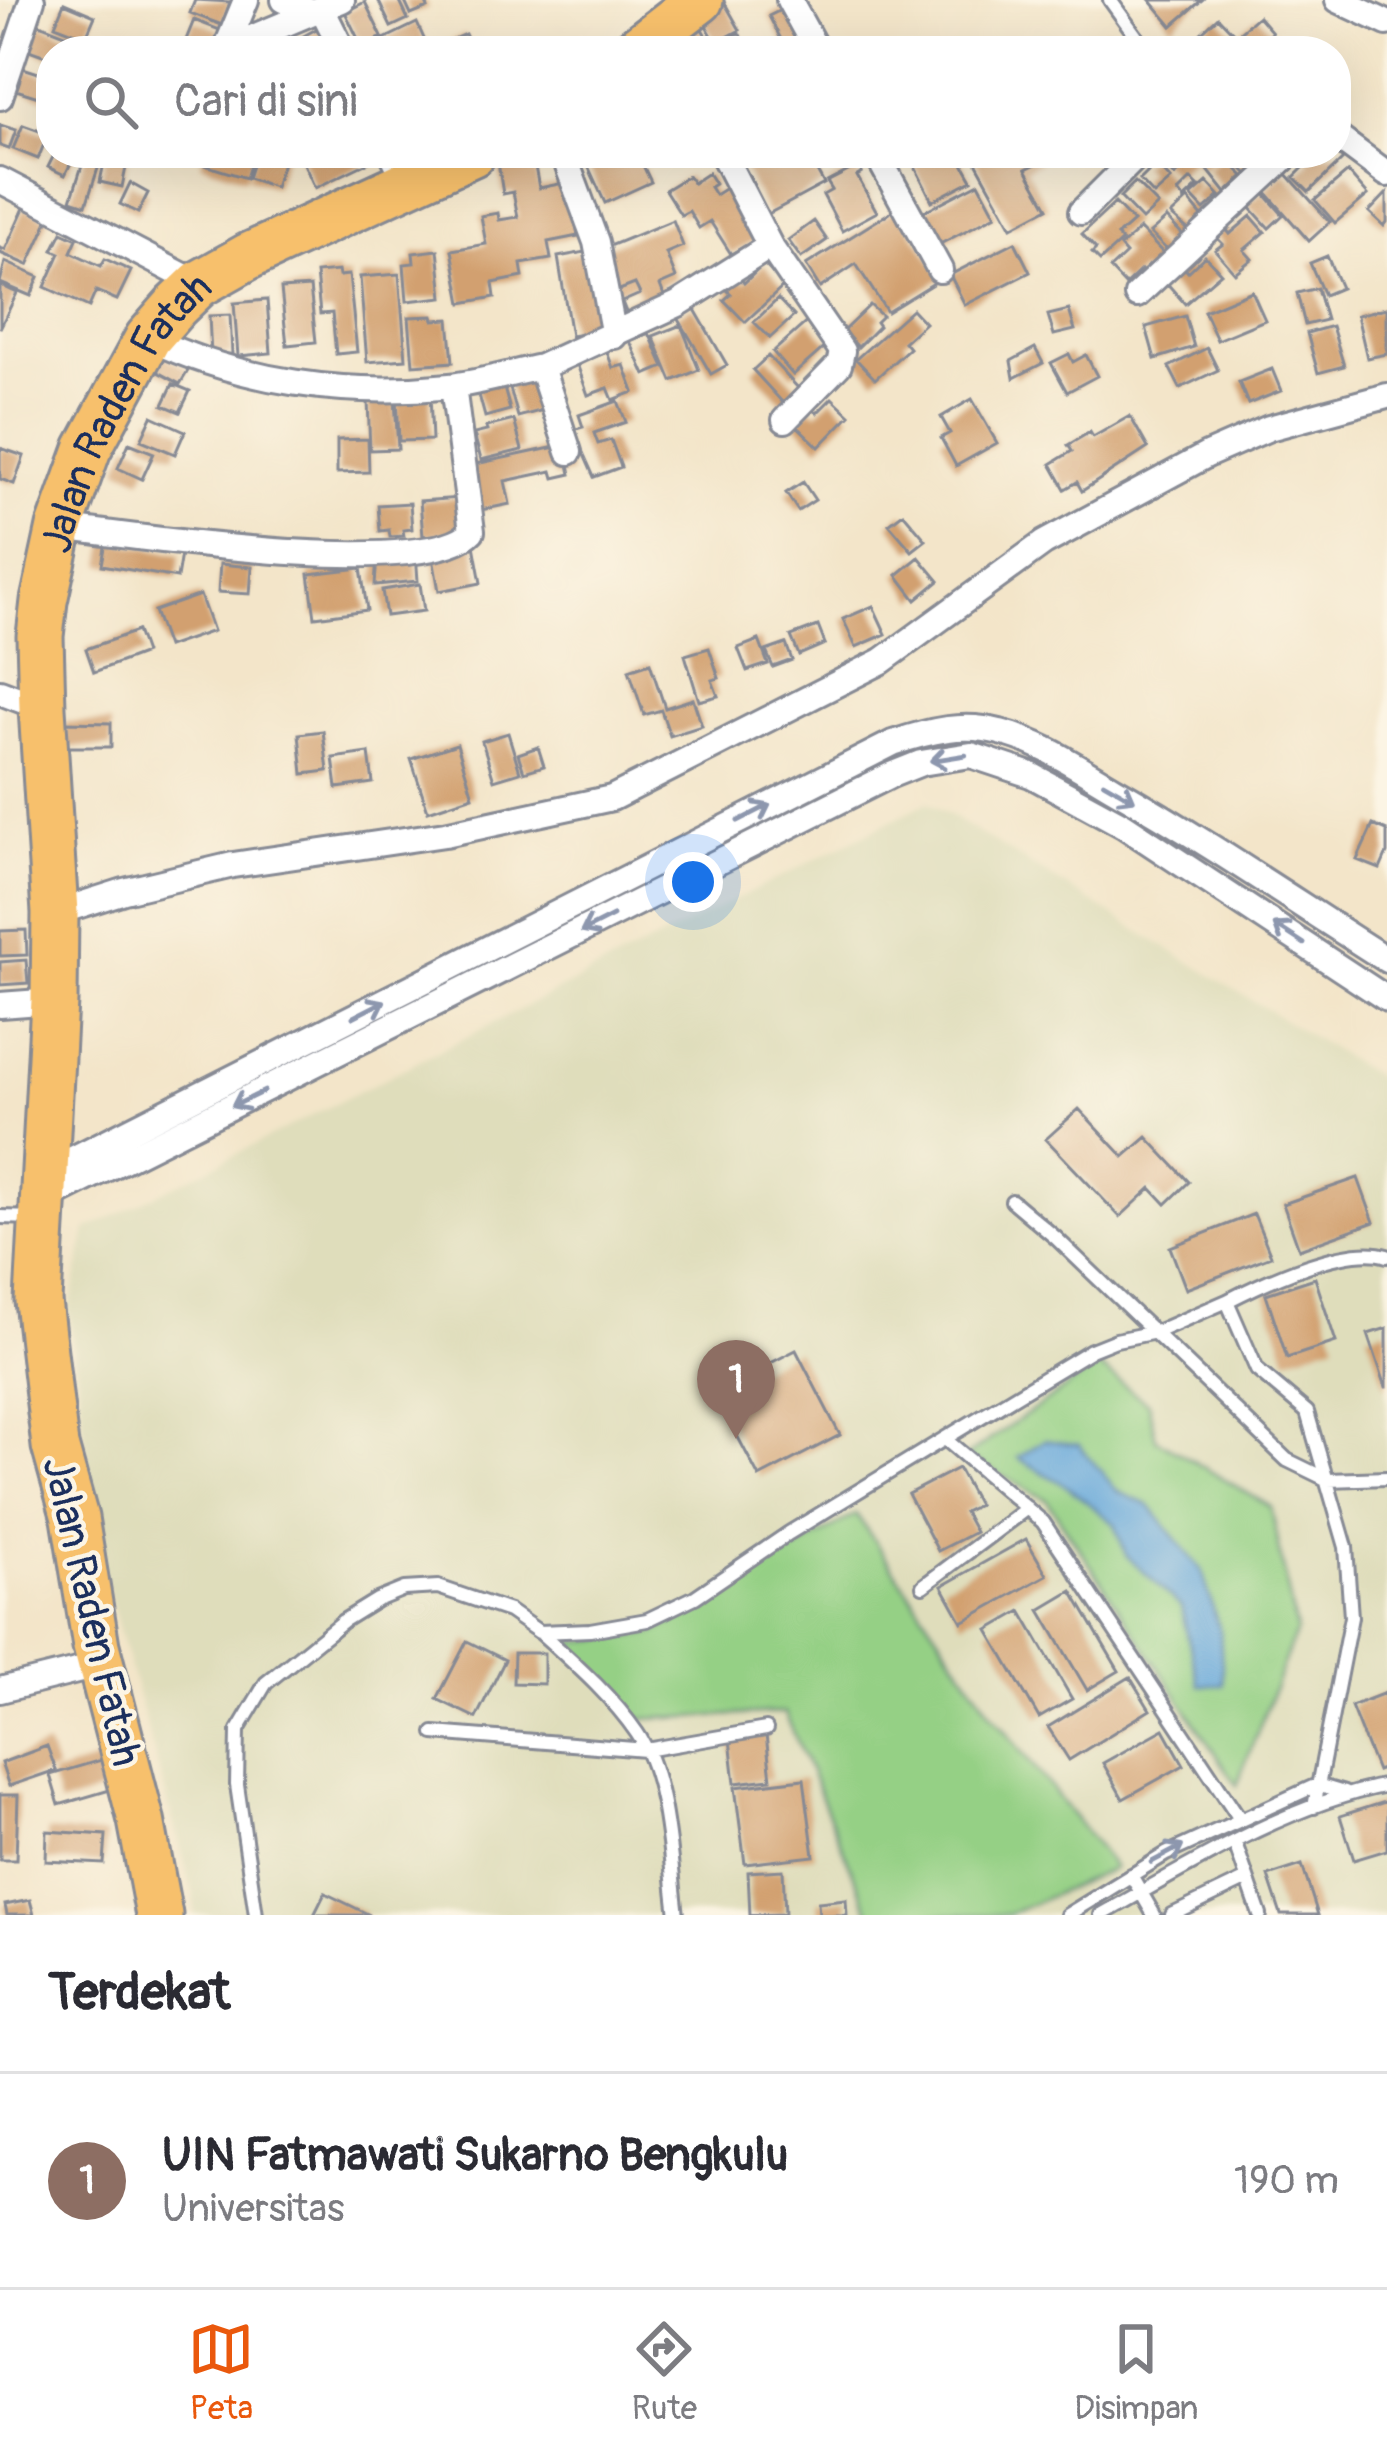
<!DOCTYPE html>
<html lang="id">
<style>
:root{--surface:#fff;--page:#f2f2f3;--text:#2b2b33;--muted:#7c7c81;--line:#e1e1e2;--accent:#ea580c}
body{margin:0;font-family:Pangolin,sans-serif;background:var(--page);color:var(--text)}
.you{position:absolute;left:693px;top:882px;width:42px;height:42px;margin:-30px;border:9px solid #fff;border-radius:50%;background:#1a73e8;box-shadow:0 0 0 18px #1a73e833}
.badge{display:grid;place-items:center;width:78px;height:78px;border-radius:50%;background:var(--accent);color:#fff;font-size:39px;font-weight:700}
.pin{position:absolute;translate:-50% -99px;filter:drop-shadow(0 3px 6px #0008)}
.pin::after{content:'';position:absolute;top:63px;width:42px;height:36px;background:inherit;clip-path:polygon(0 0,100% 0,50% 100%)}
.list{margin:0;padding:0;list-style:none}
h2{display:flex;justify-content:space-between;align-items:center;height:156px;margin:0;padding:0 48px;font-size:51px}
h2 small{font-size:39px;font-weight:400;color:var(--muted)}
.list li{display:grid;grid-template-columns:78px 1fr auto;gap:36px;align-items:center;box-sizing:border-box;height:216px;padding:0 48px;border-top:3px solid var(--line)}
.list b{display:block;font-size:45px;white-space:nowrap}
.list p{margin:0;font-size:39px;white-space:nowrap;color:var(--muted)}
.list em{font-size:39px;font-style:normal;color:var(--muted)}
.icon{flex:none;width:66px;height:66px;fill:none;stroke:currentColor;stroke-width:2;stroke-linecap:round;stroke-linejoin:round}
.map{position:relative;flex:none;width:1387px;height:1915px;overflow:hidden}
.search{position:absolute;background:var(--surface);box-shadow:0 12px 48px #0002;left:36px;right:36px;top:36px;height:132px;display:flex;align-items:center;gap:30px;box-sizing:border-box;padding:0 42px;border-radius:48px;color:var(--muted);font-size:45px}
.sheet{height:372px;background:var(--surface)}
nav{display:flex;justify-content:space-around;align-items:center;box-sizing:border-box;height:168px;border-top:3px solid var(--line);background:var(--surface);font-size:33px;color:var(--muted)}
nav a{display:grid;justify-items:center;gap:6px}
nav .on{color:var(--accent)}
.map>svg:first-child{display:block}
.built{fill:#dfddbb}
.green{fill:#95d085;stroke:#588072;stroke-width:3}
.water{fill:#66a8da;stroke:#406c9c;stroke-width:3}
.building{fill:#d2a06f}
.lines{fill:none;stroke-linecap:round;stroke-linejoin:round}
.lane-casing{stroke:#878a94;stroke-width:18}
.street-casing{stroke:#878a94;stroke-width:30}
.highway-casing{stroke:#878a94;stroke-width:51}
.lane{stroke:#fff;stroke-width:12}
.street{stroke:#fff;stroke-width:24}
.highway{stroke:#f7c06c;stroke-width:45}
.oneway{stroke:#8d97ae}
.labels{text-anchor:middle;stroke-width:9;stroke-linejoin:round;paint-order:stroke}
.street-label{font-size:42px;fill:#1b2f5e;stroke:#fcf5e5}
</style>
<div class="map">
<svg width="1387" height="1915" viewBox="0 0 1387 1915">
<rect width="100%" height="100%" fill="#fcf5e5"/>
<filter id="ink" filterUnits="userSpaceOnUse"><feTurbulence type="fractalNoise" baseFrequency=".00833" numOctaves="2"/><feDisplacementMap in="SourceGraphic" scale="24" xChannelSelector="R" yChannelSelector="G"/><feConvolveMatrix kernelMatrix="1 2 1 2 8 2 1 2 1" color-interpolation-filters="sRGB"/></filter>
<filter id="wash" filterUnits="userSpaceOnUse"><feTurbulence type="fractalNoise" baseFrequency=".004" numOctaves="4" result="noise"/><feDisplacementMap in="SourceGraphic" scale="48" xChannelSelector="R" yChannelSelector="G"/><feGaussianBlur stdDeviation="2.7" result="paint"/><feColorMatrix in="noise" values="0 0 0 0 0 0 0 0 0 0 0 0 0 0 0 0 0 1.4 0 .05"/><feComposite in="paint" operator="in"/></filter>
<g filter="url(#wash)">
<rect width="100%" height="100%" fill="#f3e5c9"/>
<!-- built -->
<path class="built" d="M928,802L1387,1083V1915H194V1895L101,1566L69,1311L87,1230Z"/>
<!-- green -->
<path class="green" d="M1098,1366L1148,1403L1156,1439L1271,1507L1296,1631L1237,1785L1047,1500L966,1456Z
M856,1514L992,1713L1114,1868L1007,1915H871L785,1713L641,1719L569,1642L654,1633Z"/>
<!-- water -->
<path class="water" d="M1044,1440L1079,1445L1118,1492L1149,1505L1202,1571L1220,1633L1223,1685H1199L1181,1607L1126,1555L1115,1524L1068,1487L1018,1458Z"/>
<g id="blocks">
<!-- building -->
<path class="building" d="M195,0L230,2L222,25L190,13Z
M378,0H399L408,19L391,27Z
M404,0H425L428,8L411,15Z
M718,0H723L740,30L716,43L698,11Z
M1150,0H1202L1172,26Z
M365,2L382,37L362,47L345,12Z
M64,3L95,16L86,37L55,25Z
M787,7L810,51H787L769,16Z
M1258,16L1272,32L1255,47L1241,31Z
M1218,17L1243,43L1235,51H1182Z
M194,20L220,30L212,50L186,40Z
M698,22L713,48L739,33L750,51H677L669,38Z
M37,23L109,51H51V58L26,49Z
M417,23L429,50L465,34L473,51H384L380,41Z
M320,27L333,49L329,51H276Z
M23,68L51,77V101L16,90Z
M0,125L16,130L9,149L0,146Z
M23,125L48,134L38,159L13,149Z
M55,153H76L65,175L48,167Z
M86,153H103L86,205L71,200Z
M106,153H129L122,187L100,182Z
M204,153H254L246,178L201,164Z
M256,153H286L275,187L248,178Z
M299,153H388L315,188Z
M588,153H637L651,182L605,203L583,155Z
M749,153H807L824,184L768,214L738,159Z
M932,153H957L972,180L932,201L913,163Z
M971,153H1035L1040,162L1026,169L1048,208L1012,227Z
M1095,153H1120L1106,166Z
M1153,153H1218L1202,168L1193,159L1175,176Z
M1235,153H1256L1263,160L1248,174L1231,157Z
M1302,153H1336L1343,159L1309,192L1294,177L1310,161Z
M1222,155L1244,176L1226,193L1207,169Z
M533,156L539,188L569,182L578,236L548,242L551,259L521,264L523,277L493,283L495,297L462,303L452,250L486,244L481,216L498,213L499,220L518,217L513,192L503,194L498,162Z
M1150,157L1171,180L1154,195L1140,180L1148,172L1141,165Z
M858,166L862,173L857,176L877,212L842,231L823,195L832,190L827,182Z
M1285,172L1330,222L1309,241L1265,191Z
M1348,172L1368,195L1335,223L1315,200Z
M708,173L715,184L710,187L715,195L729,186L760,237L731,254L710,221L699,228L689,211L681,215L665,190L688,176L693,183Z
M1191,179L1198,186L1184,199L1178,192Z
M1135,182L1158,205L1142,220L1120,197Z
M1207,182L1220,196L1204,210L1191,196Z
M130,183L148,193L138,213L120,204Z
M979,183L996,215L938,245L921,213Z
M1263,192L1283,215L1269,228L1248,205Z
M1387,193V222L1384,226L1369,212Z
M1188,199L1206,221L1193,234L1171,215Z
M1115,203L1133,222L1117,236L1122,241L1100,261L1092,253L1096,249L1082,234Z
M24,208L49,219L28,265L0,253V248L5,250Z
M897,208L942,278L887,312L856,264L820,288L806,265Z
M1251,216L1265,232L1244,250L1252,259L1235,273L1215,250L1223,244L1215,236L1225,228L1230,234Z
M1167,218L1183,235L1167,250L1150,233Z
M673,220L683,246L666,253L676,278L660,285L666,301L628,317L622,302L640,294L635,284L617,291L600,250Z
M814,221L827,240L801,258L788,240Z
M1140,229L1167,257L1146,276L1141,270L1125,285L1110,269L1126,254L1120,247Z
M62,232L77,239L71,252L101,266L105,259L131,271L117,300L96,291L89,307L45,287L60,253L53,250Z
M1015,242L1030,272L965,305L950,275Z
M438,250L443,297L407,301L404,264L414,263L413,253Z
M596,250L609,330L571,336L558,257Z
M1205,256L1221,273L1185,304L1165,281L1182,265L1188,272Z
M1327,256L1341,288L1324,295L1310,263Z
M5,262L39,277L31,296L0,283Z
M764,264L784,286L745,322L724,300L731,294L727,290L740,278L744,283Z
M338,271L339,276L349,275L357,352L336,354L332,313L320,314L316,273Z
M399,274L406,359L367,362L360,277Z
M0,285L17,293L0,328Z
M310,287L316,342L287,345L281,289Z
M1317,288L1326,320L1305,325L1297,293Z
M1252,291L1265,320L1217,340L1204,311Z
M778,299L794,316L770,338L754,322Z
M267,300L271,353L238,356L234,303Z
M870,305L882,316L876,322L879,326L858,347L843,331Z
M693,306L727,365L711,374L677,316Z
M1387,308V354L1367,358L1357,315Z
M912,309L925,323L904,342L909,348L875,379L856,359Z
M1069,310L1075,330L1054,335L1048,315Z
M230,315L232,354L211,355L209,316Z
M433,316L434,320L449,319L453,362L413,365L409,317Z
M1185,316L1194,347L1155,359L1146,327Z
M809,320L829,343L793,375L773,352Z
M681,325L699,370L672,381L653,336Z
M1332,326L1344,366L1318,373L1307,333Z
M649,333L664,367L645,375L630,341Z
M1035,348L1043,363L1014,378L1011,361Z
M1207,348L1218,370L1180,388L1169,367Z
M607,352L613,368L624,365L634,392L613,400L608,388L588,395L577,364Z
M1069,354L1073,362L1086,355L1097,376L1067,392L1051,363Z
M163,355L189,369L180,384L154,370Z
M768,356L799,389L783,403L753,370Z
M1272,369L1281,391L1248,404L1239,382Z
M541,372L551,408L518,417L508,381Z
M501,377L510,410L485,417L476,384Z
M173,384L190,391L180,412L163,405Z
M430,394L432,440L399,441L397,396Z
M832,398L850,415L819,447L795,424L811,408L817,413Z
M972,399L997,443L956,466L941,438L950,433L941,417Z
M395,400L398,449L370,450L368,401Z
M618,401L626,422L594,433L598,444L611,440L621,467L594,477L573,430L583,427L579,415Z
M152,416L185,431L175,454L141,440Z
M1130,416L1148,448L1082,491L1077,482L1065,489L1051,464L1072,451L1068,445L1090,432L1093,437Z
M514,420L522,450L481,460L474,434L487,431L486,427Z
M368,439L369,472L337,473V440Z
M129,443L154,453L142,479L118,468Z
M565,445L571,474L554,478L552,471L505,481L510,504L476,511L471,465Z
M0,448L24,456L14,484L0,479Z
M803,482L815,500L798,511L786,493Z
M460,498L464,532L423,536L420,501Z
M410,503L412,529L403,530L404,536L390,537L389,530L380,531L378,505Z
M903,513L926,540L912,551L889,524Z
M106,541L181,554L177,578L102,565Z
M474,545L481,583L439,591L432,552Z
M416,553L418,581L375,585L377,556Z
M919,557L939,581L916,600L897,575Z
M220,564L252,567L250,594L218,592Z
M361,568L367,610L315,617L309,574Z
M420,584L424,611L386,616L382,590Z
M200,595L213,631L167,647L154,611Z
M873,606L886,634L856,647L843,619Z
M818,626L825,644L799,655L791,636Z
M137,631L145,653L94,672L86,649Z
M759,640L768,664L747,671L738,648Z
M786,644L792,660L773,667L766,651Z
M709,648L719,678L712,680L718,696L699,701L685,655Z
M650,663L665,708L693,699L702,726L670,736L661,710L644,715L629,670Z
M65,722L111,723V747H65Z
M323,731L328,771L303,774L299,734Z
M508,733L520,772L494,780L482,741Z
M457,744L473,796L428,811L411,759Z
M538,747L544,766L524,772L518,754Z
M369,753L373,783L337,788L333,758Z
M1373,825L1387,831V853L1380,869L1357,860Z
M26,930L27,955L0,956V931Z
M26,960L28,983L0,985V962Z
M1079,1109L1124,1157L1147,1137L1189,1182L1166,1204L1151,1188L1120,1217L1046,1139Z
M1358,1178L1374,1222L1299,1249L1283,1204Z
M1254,1214L1271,1256L1186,1289L1170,1247Z
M1315,1278L1336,1342L1287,1358L1266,1294Z
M1387,1328V1387H1386L1368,1334Z
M796,1350L840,1435L759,1477L714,1392Z
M958,1468L978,1505L964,1512L975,1532L938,1551L908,1494Z
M1026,1539L1047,1575L962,1622L942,1586Z
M1072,1591L1119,1671L1087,1690L1040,1610Z
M1021,1611L1072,1699L1039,1718L988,1630Z
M467,1641L505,1660L476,1718L437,1699Z
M514,1653H544V1684L513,1683Z
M1130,1677L1150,1710L1069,1760L1048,1727Z
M1385,1693L1387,1767L1377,1771L1351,1706Z
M1164,1729L1184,1765L1123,1799L1103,1763Z
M766,1735L771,1779L735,1783L730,1739Z
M47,1746L56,1770L9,1786L1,1763Z
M101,1760L110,1790L59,1805L50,1775Z
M804,1779L814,1856L745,1864L735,1787Z
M0,1795H18L16,1860H0Z
M1387,1801V1850L1354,1860L1340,1816Z
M47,1831L106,1835L104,1864L46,1861Z
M1302,1865L1318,1915H1281L1268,1876Z
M783,1870L785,1914L750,1915L748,1872Z
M325,1893L370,1915H314Z
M846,1899L847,1915H819L818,1902Z
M30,1900L34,1915H7L5,1905Z"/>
</g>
</g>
<g filter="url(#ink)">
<use href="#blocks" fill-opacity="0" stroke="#878a94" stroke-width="3"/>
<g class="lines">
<defs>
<path id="lane" d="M1110,0L1136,36
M1012,1201L1056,1238L1287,1460L1328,1480L1387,1478
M0,1217L36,1218
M945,1439L1043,1522L1240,1819
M923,1586L1027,1508
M540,1632C574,1663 611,1695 637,1733C668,1778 670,1862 677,1915
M434,1733L646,1750L766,1729
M1314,1807L1351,1617L1346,1547L1307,1412L1257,1370L1227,1301C1264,1282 1347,1243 1387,1256
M1235,1843L1260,1915
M1131,1875L1154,1915
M256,1915L237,1785L238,1730L266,1683L343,1621L377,1600L404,1589L438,1587L509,1611L539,1632L590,1630L647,1620L695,1597L789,1533L1091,1350L1116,1340L1156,1332L1227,1301
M1067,1915L1166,1854L1317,1785L1344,1793
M1101,1915C1188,1866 1288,1804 1387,1785
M1172,1915L1247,1879"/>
<path id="street" d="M284,0L313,12L342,0
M789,0L817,51
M1338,0L1387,23
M322,9L343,51
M225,49L313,12
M225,51L246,0
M0,97L32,0
M1336,136L1387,174
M392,153L408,186
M563,153L596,242L614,336
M722,153L770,246L842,351L839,365L785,420
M876,153L940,270
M0,180L199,284
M1081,212L1140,153
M1137,295L1290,153
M148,338C241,382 347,397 450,386C480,383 511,373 541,367
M569,452L541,367L678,304L770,246
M60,527C131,536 426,581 472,531L453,386
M0,692L42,708
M55,913L124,891L233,865L445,834L612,798L882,661L1044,543L1207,455L1269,428L1387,396
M0,1005L54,1001
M47,1172L893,743C928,731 963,722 1000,732C1042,742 1079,768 1115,789C1208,842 1297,903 1387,960
M46,1199L891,775L921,763L971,755L1031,775L1123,825L1387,999
M0,1690L101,1665"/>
<g id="highway">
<path d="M634,51L700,0"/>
<path id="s1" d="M159,1915L141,1820L96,1646L75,1518L55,1446L38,1301L54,1001L55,913L42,708L40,636L44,601L60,527L88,449L148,338L176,306L199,284L249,256L473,153"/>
</g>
</defs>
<!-- lane casing -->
<use href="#lane" class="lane-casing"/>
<!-- street casing -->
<use href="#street" class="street-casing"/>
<!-- highway casing -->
<use href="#highway" class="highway-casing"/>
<!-- lane -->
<use href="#lane" class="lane"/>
<!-- street -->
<use href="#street" class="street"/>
<!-- highway -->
<use href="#highway" class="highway"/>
</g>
<!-- one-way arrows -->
<defs><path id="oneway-shaft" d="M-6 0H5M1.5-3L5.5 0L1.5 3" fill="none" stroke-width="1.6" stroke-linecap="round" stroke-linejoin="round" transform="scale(3)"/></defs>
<g class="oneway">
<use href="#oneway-shaft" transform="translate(948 758) rotate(171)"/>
<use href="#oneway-shaft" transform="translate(1119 791) rotate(30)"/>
<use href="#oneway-shaft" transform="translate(754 813) rotate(-27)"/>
<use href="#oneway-shaft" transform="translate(597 924) rotate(153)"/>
<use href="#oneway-shaft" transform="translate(1289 934) rotate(-147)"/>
<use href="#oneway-shaft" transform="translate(369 1009) rotate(-27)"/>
<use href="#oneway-shaft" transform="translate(248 1099) rotate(154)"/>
<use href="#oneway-shaft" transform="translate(1167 1854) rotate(-28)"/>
</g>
</g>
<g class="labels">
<!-- street labels -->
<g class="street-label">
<text dy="15" stroke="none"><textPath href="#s1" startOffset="1536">Jalan Raden Fatah</textPath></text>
<text transform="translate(93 1611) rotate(77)" y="15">Jalan Raden Fatah</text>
</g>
</g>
</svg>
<div class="you"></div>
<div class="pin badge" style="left:736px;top:1439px;background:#8d6e63">1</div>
<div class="search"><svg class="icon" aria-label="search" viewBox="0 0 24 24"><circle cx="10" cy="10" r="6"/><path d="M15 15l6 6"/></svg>Cari di sini</div>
</div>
<section class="sheet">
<h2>Terdekat<small></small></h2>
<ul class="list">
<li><span class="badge" style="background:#8d6e63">1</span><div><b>UIN Fatmawati Sukarno Bengkulu</b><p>Universitas</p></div><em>190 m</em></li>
</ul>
</section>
<nav>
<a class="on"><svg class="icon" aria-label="map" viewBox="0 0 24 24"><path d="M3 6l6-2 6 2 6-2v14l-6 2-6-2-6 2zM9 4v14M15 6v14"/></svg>Peta</a>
<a><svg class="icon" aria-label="directions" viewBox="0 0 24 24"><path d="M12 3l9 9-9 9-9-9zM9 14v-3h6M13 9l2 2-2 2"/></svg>Rute</a>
<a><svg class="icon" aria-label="saved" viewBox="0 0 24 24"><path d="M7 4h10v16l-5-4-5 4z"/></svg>Disimpan</a>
</nav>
